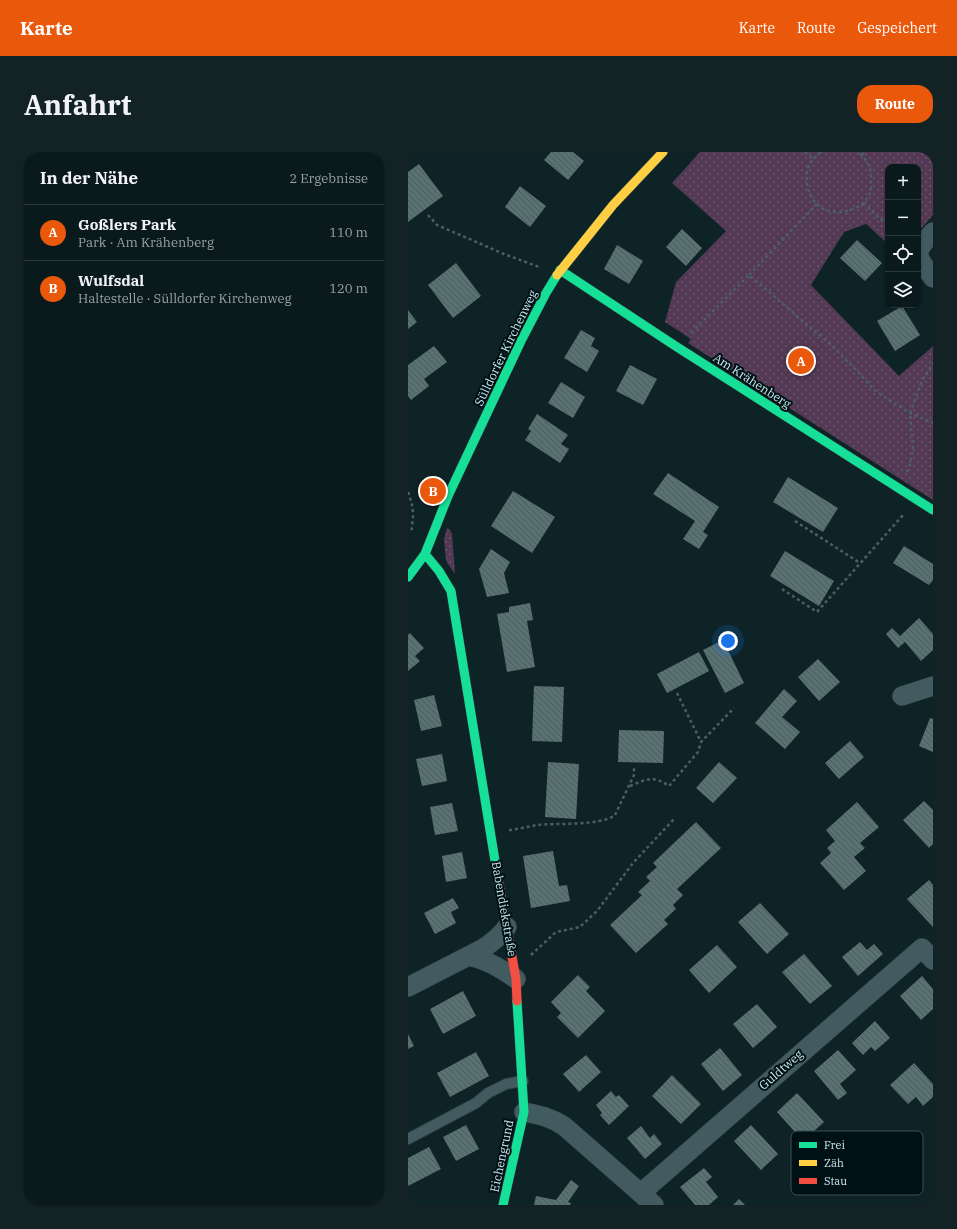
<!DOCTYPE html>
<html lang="de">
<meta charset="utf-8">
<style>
:root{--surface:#0a1a1c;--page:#132325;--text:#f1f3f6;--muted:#99a1a3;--line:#2a383b;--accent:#ea580c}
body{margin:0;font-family:"IBM Plex Serif",serif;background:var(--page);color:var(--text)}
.controls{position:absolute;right:12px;top:12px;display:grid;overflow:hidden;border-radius:8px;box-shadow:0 1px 3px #0004}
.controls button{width:36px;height:36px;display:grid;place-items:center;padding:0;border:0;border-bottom:1px solid var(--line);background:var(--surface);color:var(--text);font:20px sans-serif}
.you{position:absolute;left:320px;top:489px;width:14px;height:14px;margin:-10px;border:3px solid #fff;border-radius:50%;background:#1a73e8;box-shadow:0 0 0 6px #1a73e833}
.badge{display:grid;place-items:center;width:26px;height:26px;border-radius:50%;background:var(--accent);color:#fff;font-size:13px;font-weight:700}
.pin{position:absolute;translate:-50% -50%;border:2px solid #fff;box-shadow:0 1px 4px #0006}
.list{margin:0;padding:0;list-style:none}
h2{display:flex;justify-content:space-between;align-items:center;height:52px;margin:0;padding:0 16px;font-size:17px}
h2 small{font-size:13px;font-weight:400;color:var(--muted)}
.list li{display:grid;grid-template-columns:26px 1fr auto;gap:12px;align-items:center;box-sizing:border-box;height:56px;padding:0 16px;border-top:1px solid var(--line)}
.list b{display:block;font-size:15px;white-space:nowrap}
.list p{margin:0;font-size:13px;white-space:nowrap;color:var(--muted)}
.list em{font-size:13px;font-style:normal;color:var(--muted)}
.icon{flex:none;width:22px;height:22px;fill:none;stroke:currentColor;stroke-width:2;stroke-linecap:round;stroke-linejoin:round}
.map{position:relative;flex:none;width:525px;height:1053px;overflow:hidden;border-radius:16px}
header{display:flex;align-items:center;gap:24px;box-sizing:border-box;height:56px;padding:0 20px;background:var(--accent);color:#fff}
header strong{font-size:19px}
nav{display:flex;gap:22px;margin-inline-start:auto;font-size:14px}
.intro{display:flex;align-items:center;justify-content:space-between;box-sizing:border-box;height:96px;padding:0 24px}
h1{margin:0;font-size:28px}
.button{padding:10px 18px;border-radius:16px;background:var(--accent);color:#fff;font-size:14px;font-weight:700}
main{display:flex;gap:24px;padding:0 24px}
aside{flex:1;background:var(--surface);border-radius:16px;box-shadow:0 1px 3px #0004}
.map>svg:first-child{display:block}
.green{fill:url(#green-dots)}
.building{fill:url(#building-back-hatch)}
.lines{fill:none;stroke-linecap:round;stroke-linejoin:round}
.lane-casing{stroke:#2c3d40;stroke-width:12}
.street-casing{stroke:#2c3d40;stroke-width:20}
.fast-casing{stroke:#2c3d40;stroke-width:10}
.slow-casing{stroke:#2c3d40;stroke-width:10}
.jam-casing{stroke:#2c3d40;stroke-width:10}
.path{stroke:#4c6064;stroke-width:2.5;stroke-dasharray:3 3;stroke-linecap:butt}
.lane{stroke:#425b60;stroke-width:10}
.street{stroke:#425b60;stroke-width:19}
.fast{stroke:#16e098;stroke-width:9}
.slow{stroke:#ffcf43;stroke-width:9}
.jam{stroke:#f24e42;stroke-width:9}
.labels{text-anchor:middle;stroke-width:4;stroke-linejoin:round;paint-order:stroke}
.street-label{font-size:12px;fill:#c8eaf0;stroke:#001115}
.key{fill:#001115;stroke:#3c5257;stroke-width:1}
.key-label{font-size:11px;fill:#c8eaf0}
</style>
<header>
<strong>Karte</strong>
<nav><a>Karte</a><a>Route</a><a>Gespeichert</a></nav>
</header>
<div class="intro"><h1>Anfahrt</h1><a class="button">Route</a></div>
<main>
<aside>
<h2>In der Nähe<small>2 Ergebnisse</small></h2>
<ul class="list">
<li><span class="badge">A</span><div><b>Goßlers Park</b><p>Park · Am Krähenberg</p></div><em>110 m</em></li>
<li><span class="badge">B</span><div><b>Wulfsdal</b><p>Haltestelle · Sülldorfer Kirchenweg</p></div><em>120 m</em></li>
</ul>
</aside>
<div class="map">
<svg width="525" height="1053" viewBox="0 0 525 1053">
<defs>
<pattern id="green-dots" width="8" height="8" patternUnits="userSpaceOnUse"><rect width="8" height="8" fill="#533953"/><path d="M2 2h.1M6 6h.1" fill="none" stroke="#6a566c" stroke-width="1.8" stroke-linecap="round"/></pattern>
<pattern id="building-back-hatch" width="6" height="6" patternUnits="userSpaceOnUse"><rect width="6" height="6" fill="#597171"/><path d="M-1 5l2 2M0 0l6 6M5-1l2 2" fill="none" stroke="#4a5c5c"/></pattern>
</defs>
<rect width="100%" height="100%" fill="#0e2326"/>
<!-- green -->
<path class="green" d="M292,0H525V63L510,80V15H480V92L458,72L436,80L403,133L491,224L525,194V348L280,191L283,187L257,170L268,130L318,79L264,31Z
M39,376L41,377L44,382L47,422L40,412L38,408L36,387Z"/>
<!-- building -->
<path class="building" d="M143,0H165L176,9L160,28L136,8Z
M11,12L35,44L0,70V20Z
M112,34L138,54L122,75L97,55Z
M274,77L294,96L278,114L258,95Z
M449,88L474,111L457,129L432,106Z
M209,93L235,109L221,132L196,117Z
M48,111L73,144L45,166L20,133Z
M494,154L512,183L487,199L469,169Z
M0,158L9,170L0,177Z
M173,178L187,186L183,194L191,199L179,220L156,206Z
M26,194L39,210L16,227L21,234L3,248L0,244V213Z
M222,213L249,227L235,253L208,239Z
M153,230L177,245L165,266L140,251Z
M129,262L160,283L153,292L161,297L152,311L117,288L123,279L120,277Z
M260,321L311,355L295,380L300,383L291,397L275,387L287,369L245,342Z
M380,325L430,356L415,380L365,350Z
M105,339L147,365L124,401L83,374Z
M496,394L525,412V428L521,433L485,411Z
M83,397L102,410L96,421L101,441L79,445L71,417Z
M377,399L426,429L411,454L362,424Z
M122,451L125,468L119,469L127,515L99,520L89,462L101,460V455Z
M511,466L525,482V498L513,509L497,490L490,496L478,482L484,476L492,484Z
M2,481L16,496L7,504L12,509L0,519V483Z
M315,488L336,531L317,541L295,498Z
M291,500L301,519L259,541L249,522Z
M410,507L432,530L411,549L390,525Z
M126,534L156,535L154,590L124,589Z
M376,537L389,549L374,565L392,580L377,597L347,571Z
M26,543L34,574L13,579L6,548Z
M522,566L525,567V600L511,594Z
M211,578L256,579L255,611L210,610Z
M442,589L456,605L431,627L417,611Z
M34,602L39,629L14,634L8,607Z
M140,610L171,612L168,667L137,665Z
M311,610L329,626L305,651L288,636Z
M516,649L525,658V692L521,696L495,668Z
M449,650L471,675L452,691L457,696L446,705L458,719L436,738L412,711L423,701L419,696L427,689L418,678Z
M44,651L50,679L27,683L22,655Z
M288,670L313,696L269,737L275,743L265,753L268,757L256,768L260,772L228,801L202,773L234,743L230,740L242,729L238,725L249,715L245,711Z
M145,699L151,734L159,733L162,749L123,756L115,704Z
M54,700L59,726L38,730L34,704Z
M521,728L525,733V775L499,747Z
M45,746L51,756L43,760L48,771L27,782L16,761Z
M352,751L381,782L359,802L330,770Z
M452,790L459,798L466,792L475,802L450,824L434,805Z
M309,793L329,815L301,841L281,818Z
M396,802L424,834L402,852L374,820Z
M170,823L182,835L178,839L197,859L170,886L149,865L153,861L143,850Z
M514,824L525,837V857L513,868L492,844Z
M55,839L68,864L35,882L22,857Z
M349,852L369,875L345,896L325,872Z
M467,869L482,886L467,899L463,895L455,903L444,891Z
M0,882L6,894L0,897Z
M312,896L334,923L315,939L293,912Z
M430,898L448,918L432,932L439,941L430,948L406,919Z
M68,900L81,924L42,945L29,921Z
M178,903L193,920L171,940L155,922Z
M506,911L525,932V945L515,954L508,945L500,952L482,933Z
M264,923L293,952L273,972L244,944Z
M203,939L208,945L211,943L221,954L201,973L192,963L194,961L188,953Z
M389,941L416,970L395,989L369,960Z
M58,973L71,997L48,1009L35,985Z
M343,973L370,1002L353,1018L326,989Z
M233,974L242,986L246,982L254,992L237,1007L219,986Z
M21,995L33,1017L0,1034V1006Z
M296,1016L304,1025L298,1030L310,1045L301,1053H287L272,1035Z
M163,1028L171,1034L160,1050L163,1051L162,1053H126L128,1044L148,1048Z
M331,1047L337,1053H325Z"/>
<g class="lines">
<defs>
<path id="lane" d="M0,987L68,951L80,941L98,932L115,929"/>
<path id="street" d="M525,80C504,103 508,102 525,126
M494,544L525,534
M61,804C79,808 93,816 108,827
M0,835L74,797C84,791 92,784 99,775
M116,960C132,963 142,965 156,974L246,1053
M233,1041L514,796L525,808"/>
<path id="fast" d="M152,118L269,195L525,358
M17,402L31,419L43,439L89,721
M0,425L17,402L40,344L113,189L138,141L149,123
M95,1053L116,960L109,849"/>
<path id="slow" d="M149,123L205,53L255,0"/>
<path id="jam" d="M89,721L108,827L109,849"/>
</defs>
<!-- lane casing -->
<use href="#lane" class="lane-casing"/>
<!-- street casing -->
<use href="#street" class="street-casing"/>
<!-- fast casing -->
<use href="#fast" class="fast-casing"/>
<!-- slow casing -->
<use href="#slow" class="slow-casing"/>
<!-- jam casing -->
<use href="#jam" class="jam-casing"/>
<!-- path -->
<path class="path" d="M397,0L405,7
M413,0C408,5 402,9 400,16C395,31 403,53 418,58C433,64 456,57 462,41C464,37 463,32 463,28C464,17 459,6 449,0
M454,3L457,0
M455,51L480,74
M20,63L29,73L96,102L131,115
M341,123L409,52
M283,181L341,123L423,193L449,219L467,239L502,261L525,271
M499,320L502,313L505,296L502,261L514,229L525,211
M0,340C3,348 5,355 5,364C5,369 3,375 4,381
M387,369L452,411
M374,437L409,460L496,362
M269,541L293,590
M222,634C239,627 245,623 261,634L290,600L293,590L326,556
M101,678C110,677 119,675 129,673C147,671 194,674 207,663L226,623V614
M123,803L148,780L172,775L189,759L225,711L266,667"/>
<!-- lane -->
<use href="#lane" class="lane"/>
<!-- street -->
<use href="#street" class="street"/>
<!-- fast -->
<use href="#fast" class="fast"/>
<!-- slow -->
<use href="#slow" class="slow"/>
<!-- jam -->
<use href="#jam" class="jam"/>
</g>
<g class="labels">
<!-- street labels -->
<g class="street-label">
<text transform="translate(98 196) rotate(-64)" y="4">Sülldorfer Kirchenweg</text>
<text transform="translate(344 229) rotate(33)" y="4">Am Krähenberg</text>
<text transform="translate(96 757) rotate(80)" y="4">Babendiekstraße</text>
<text transform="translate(373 918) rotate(-41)" y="4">Guldtweg</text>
<text transform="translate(94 1004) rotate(-78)" y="4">Eichengrund</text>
</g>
</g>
<!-- legend -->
<rect x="383" y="979" width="132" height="64" rx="6" class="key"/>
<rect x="391" y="990" width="18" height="6" fill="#16e098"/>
<rect x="391" y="1008" width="18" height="6" fill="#ffcf43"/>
<rect x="391" y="1026" width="18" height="6" fill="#f24e42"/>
<g class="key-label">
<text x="416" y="997">Frei</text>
<text x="416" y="1015">Zäh</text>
<text x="416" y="1033">Stau</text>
</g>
</svg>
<div class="controls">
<button>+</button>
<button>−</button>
<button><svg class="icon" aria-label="locate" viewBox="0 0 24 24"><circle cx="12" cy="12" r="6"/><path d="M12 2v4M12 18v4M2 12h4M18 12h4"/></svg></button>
<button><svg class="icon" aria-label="layers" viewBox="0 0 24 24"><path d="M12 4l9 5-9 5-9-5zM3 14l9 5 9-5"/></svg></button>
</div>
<div class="you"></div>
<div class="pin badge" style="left:393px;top:209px">A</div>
<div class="pin badge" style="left:25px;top:339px">B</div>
</div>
</main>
